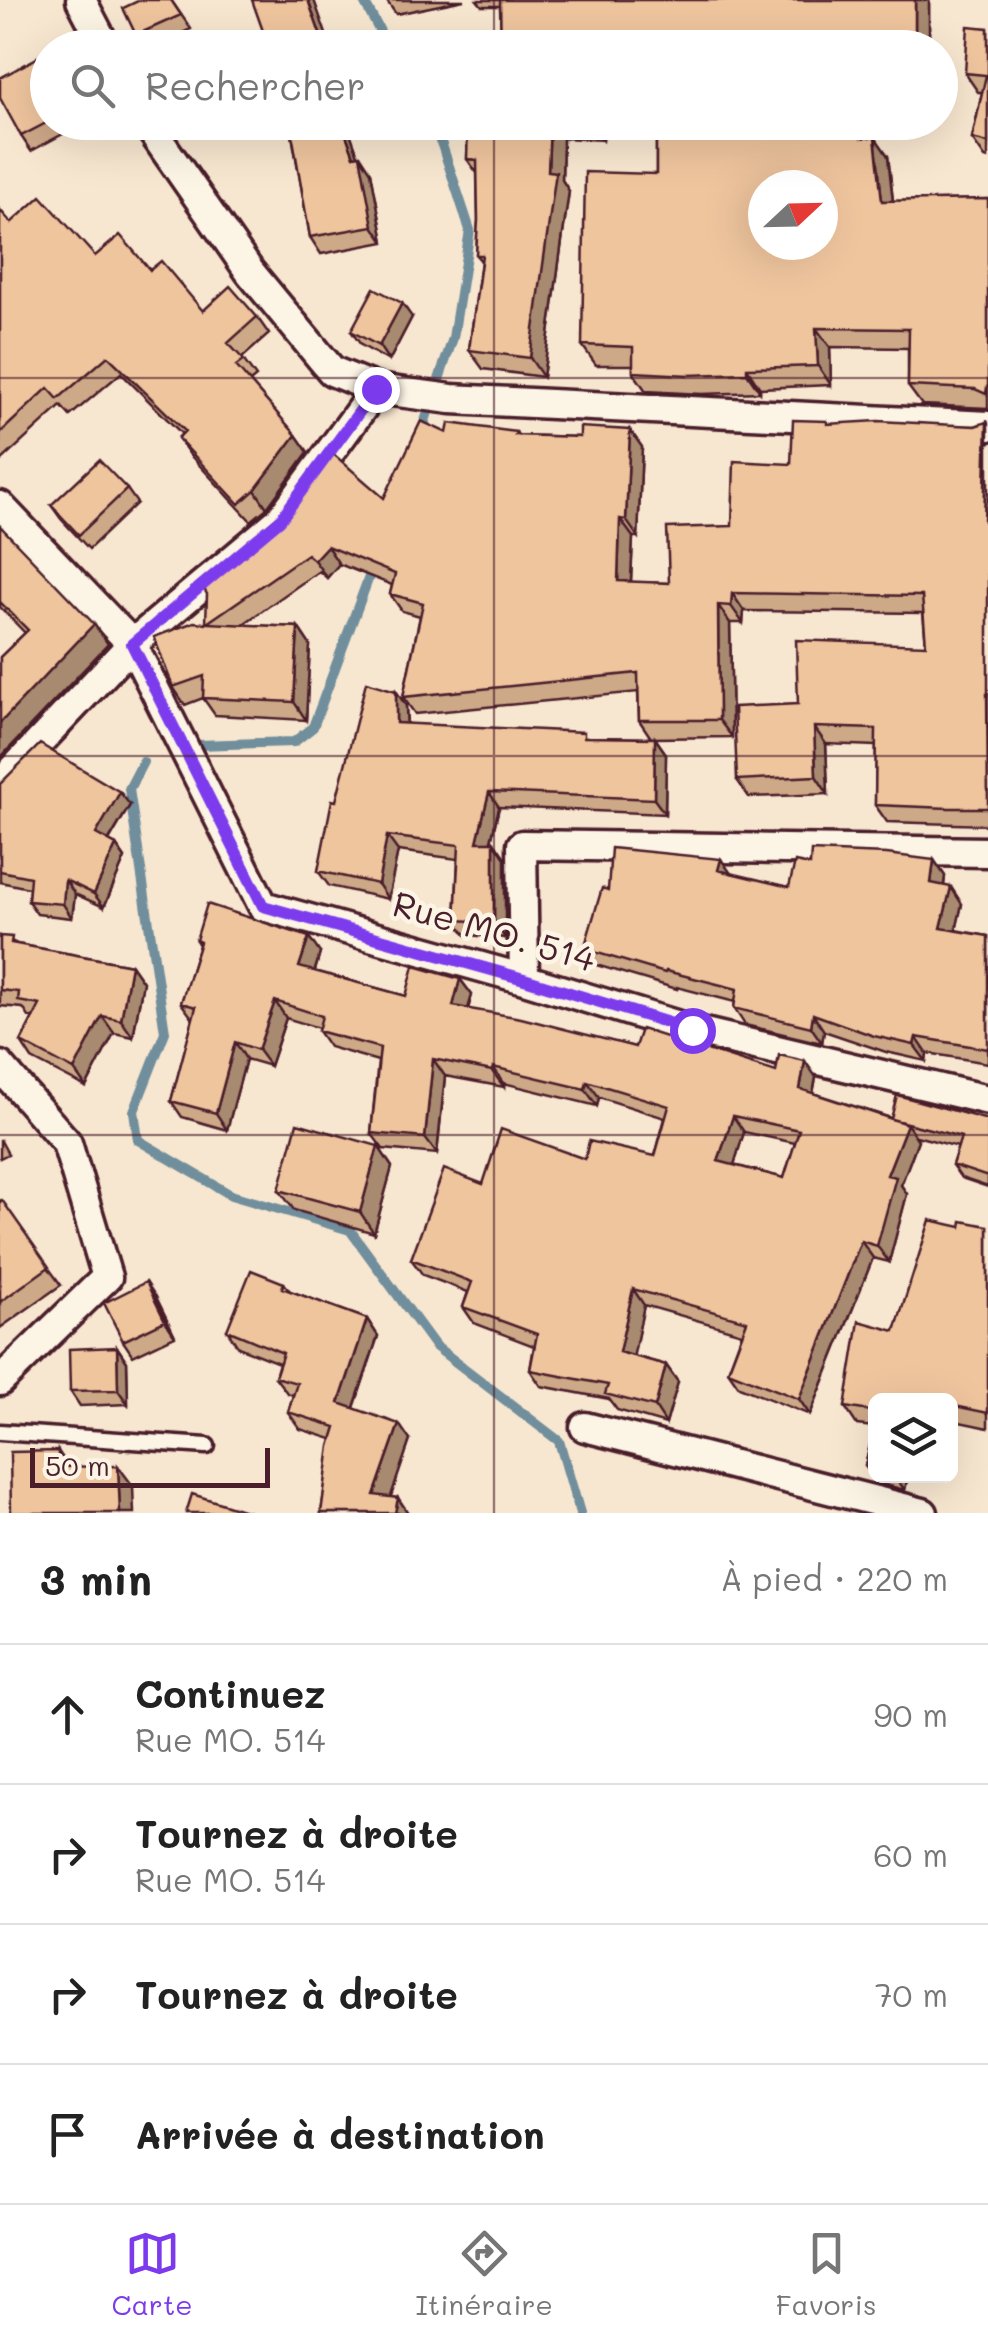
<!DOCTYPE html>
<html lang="fr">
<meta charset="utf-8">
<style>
:root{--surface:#fff;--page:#f2f2f2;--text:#222;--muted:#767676;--line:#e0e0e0;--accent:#7c3aed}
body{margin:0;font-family:Mali,sans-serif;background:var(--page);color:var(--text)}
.controls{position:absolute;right:30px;bottom:30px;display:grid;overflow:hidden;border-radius:15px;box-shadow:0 10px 40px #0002}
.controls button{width:90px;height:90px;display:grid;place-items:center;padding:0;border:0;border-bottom:2px solid var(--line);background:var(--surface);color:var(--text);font:50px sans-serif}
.compass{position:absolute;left:748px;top:170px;width:90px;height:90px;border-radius:50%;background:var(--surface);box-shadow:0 10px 40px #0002;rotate:68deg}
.scale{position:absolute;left:30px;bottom:25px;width:240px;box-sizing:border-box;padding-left:10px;border:5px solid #4a1f2b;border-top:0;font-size:28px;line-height:35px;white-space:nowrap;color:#4a1f2b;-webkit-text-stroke:8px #fcf5e5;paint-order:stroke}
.stop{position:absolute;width:30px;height:30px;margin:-22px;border:8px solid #7c3aed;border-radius:50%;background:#fff}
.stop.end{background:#7c3aed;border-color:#fff;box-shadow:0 2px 10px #0008}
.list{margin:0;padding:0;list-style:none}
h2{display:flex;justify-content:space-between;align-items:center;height:130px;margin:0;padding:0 40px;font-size:42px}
h2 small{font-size:32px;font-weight:400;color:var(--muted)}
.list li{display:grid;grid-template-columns:65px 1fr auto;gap:30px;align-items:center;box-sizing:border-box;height:140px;padding:0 40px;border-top:2px solid var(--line)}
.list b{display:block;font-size:38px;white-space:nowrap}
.list p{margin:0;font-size:32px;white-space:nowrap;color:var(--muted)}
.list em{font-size:32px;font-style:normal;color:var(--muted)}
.icon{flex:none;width:55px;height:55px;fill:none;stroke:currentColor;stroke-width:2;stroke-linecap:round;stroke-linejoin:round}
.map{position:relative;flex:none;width:988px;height:1513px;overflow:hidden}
.search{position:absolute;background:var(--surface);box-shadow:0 10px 40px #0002;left:30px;right:30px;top:30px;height:110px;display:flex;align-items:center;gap:25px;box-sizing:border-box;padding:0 35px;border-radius:55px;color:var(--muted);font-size:38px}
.sheet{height:690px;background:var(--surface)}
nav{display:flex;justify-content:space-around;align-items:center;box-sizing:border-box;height:140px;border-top:2px solid var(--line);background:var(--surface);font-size:28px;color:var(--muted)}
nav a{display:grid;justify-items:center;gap:5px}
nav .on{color:var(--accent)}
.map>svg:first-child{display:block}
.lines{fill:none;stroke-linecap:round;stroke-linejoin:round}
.stream{stroke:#708e9c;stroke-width:10}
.service-casing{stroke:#4a1f2b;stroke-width:21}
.minor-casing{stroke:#4a1f2b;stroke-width:35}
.service{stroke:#fcf5e5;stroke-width:14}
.minor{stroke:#fcf5e5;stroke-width:28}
.wall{fill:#cea988;stroke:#4a1f2b;stroke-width:2.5;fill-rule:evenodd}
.shaded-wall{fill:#a78a6f;stroke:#4a1f2b;stroke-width:2.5}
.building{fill:#efc59e;stroke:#4a1f2b;stroke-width:2.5;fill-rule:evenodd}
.route{stroke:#7c3aed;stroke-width:12}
.grid{fill:none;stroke:#4a1f2b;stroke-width:2.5;stroke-opacity:0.55}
.labels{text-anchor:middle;stroke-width:9;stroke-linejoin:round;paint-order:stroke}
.street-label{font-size:35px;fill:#4a1f2b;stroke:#fcf5e5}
</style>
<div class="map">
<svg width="988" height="1513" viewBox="0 0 988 1513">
<rect width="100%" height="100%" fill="#f8e7d0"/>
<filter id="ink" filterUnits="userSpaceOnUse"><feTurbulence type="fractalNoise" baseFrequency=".01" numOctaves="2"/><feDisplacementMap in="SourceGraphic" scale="20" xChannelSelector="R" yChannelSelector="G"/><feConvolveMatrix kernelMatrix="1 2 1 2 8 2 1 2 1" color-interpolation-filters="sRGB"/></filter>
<g filter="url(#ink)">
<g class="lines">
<!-- stream -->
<path class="stream" d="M363,0L389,48
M421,433L453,338L470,230L442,145L430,122
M198,745L294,742L313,727L373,566
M143,762L129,789L165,1032L134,1111L138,1140L231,1195L350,1230L435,1346L559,1441L580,1513"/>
<defs>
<path id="service" d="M0,1432L207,1446"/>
<path id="minor" d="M81,0L106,48
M146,122L250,272L332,371L376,389L451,399L988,426
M0,506L132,644L263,906L524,979L692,1030L988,1100
M0,784L132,644L280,520L376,389
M524,979L522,845L988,852
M0,1066L67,1143L107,1277L0,1381
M585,1427L923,1513"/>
</defs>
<!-- service casing -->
<use href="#service" class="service-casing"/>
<!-- minor casing -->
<use href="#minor" class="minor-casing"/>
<!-- service -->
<use href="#service" class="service"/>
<!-- minor -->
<use href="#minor" class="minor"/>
</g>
<!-- wall -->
<path class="wall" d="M171,0L191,29L150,48H144L136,35Z
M386,0H464L396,14Z
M477,0H929V48H501L500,6H482Z
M988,28V159L985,158L972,139L982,92H978L965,73Z
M37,58L48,73V122H74L76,127L31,151L21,136Z
M268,122H346L358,156L371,172L384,242L321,254L310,237L290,124L275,132Z
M468,122H604L603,140L563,138L562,180L569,191L543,377L483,369L469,350L481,261L476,255L478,220L477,173L467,159Z
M656,122H874V137L888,156L893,201L988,199V408L922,405L908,386V348L830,347L831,385L760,388V392L702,394L646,391L633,372V365H596L582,345L656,174Z
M0,210L11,223L95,256L150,270L203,311L257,317L269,334L242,358L256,377L250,382L296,435L308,452L267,508L251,521L190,455L178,438L182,434L121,373L70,416L61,406L0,462Z
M412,317L389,361L361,345L351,331Z
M987,422L988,825L887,822L875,805L876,746L826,744L828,794L749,797L737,780L798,704L926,645L923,613L744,611L743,623H730L732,737L651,738L639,720L638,692L415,714L403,697L420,616L402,611L390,594L392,585L339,564L327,578L319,571L242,625L298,627L310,645L306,720L215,715L203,698L185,705L173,687L206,623L267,535L263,530L384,498L447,433L516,432L518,435L580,437L630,430L642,447L638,537H633L631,582L669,583L732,526L829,424L975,426Z
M127,489L137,503L89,549L61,519L51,505Z
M0,526L108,644L0,758V657L25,633L0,607Z
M396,691L406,706L407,724L588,737L655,738L666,754L665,814L499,807L491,842H494L505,858V938L466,935L455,920L458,859L398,851L388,899L329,886L318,871L336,801Z
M0,784L130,805L109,841L116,845L125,858L104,907L75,894L72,918L37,914L28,901L29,888L0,882Z
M934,860L945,876L944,886L962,904L956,930L988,936V1063L927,1053L926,1061L886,1052L824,1031L822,1043L745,1025L734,1008L735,1002L677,987V989L596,965L584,949L608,890L731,874L789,887L810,865Z
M0,936L17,944L131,965L143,982L133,1037L114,1033L86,1087L32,1059L21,1042L33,1018L29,1017L23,1008L0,1006Z
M196,940L320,953L315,971L406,996L460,979L472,995L468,1009L635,1047L776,1072L816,1077L813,1093L891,1118L988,1120V1187L961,1178L952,1165L958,1147L916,1136L918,1140L901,1185L907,1194L889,1262L873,1258L810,1415L739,1387L728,1371L742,1333L644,1305L633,1356L666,1365L678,1382L666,1424L617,1410L609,1399L541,1386L530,1370L534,1346L474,1323L463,1307L468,1292L423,1275L411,1259L483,1184L585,1159L655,1156L665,1118L599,1097L597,1106L504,1083V1087L445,1076L437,1154L383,1149L371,1133L378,1061L329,1047L318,1031L319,1028L286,1018L270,1066L246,1059L227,1130L182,1117L171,1101L193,1019L181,1003L199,945ZM744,1132L795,1143L784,1178L734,1165Z
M0,1139L8,1154L0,1158Z
M378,1146L392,1167L374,1233L294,1210L279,1190Z
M0,1201L61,1285L0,1328Z
M988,1226V1428L950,1420V1400H876V1476H908L905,1490L877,1483L865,1466L874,1427L857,1425L845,1407L961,1227Z
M284,1283L290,1291L367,1319L378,1336L354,1408L410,1440L390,1497L398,1498L408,1513H321L332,1439L300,1429L288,1412L293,1395L287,1393L275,1377L279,1363L238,1347L227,1330Z
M156,1297L175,1336L133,1356L123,1341Z
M117,1347L127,1362L128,1404L80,1406L70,1391Z"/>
<!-- shaded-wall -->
<path class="shaded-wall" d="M308,0H314L331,48H325Z
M915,0H929V48H915Z
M341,122H346L361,163L360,155L371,172L384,242L373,226L354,156Z
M550,122H553L563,138L562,180L569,191L543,377L530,358L548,171Z
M591,122H604L603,140Z
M860,122H874V158L861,138Z
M875,137L888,156L895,220L882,201Z
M402,303L412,317L389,361L379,346Z
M816,328L830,347L831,385L818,366Z
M747,368L760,388V392L747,373Z
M987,422L988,423V527L984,521Z
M630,430L642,447L638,537L626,520Z
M296,435L308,452L267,508L255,490Z
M620,519L633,537L630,599L618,581Z
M327,546L339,564L327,578L314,560Z
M732,593L744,611L743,623L731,606Z
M718,605L730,623L732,737L719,720Z
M94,624L108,644L0,758V723Z
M298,627L310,645L306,720L294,702Z
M396,691L406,706L407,739L396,723Z
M814,727L826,744L828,794L816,776Z
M655,738L666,754L665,814L654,799Z
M120,792L130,805L105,847L96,834Z
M489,792L499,807L487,857L477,842Z
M387,836L398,851L388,899L378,884Z
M494,842L505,858V938L494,922Z
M116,845L125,858L104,907L94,894Z
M721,859L732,875L718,870Z
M934,860L945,876L942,899L931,883Z
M65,880L75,894L72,918L63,904Z
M951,887L962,904L953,944L941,928Z
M309,937L320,953L311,983L299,967Z
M131,965L143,982L133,1037L121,1020Z
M460,979L472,995L464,1022L453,1006Z
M275,1001L286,1018L270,1066L258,1050Z
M813,1014L824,1031L822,1043L811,1027Z
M102,1016L114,1033L86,1087L74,1070Z
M916,1037L927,1053L926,1061L914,1045Z
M235,1042L246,1059L227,1130L216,1113Z
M433,1059L445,1076L437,1154L425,1138Z
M805,1061L816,1077L811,1105L800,1089Z
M493,1067L504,1083V1087L492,1071Z
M587,1081L599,1097L597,1106L585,1089Z
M733,1116L744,1132L730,1178L718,1161Z
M907,1124L918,1140L901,1185L907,1194L889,1262L877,1246L887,1175Z
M378,1146L392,1167L374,1233L360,1212Z
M861,1241L873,1258L810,1415L799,1399Z
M146,1282L156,1297L175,1336L165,1321Z
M633,1289L644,1305L631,1368L619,1352Z
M367,1319L378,1336L350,1419L339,1403Z
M117,1347L127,1362L128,1404L118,1390Z
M666,1365L678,1382L666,1424L655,1407Z
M399,1424L410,1440L386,1511L374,1495Z
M58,1451L72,1472L58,1467Z
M118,1466L133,1486L134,1513H120Z
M894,1476H908L905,1490Z
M398,1498L408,1513H395Z"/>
<!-- building -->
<path class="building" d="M140,0H171L181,15L136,35L123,8Z
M252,0H308L325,48H269Z
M500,0H915V48H501Z
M968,26L988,28V143L972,139L986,75L965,73Z
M345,40L348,48H326Z
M37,58L48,78V122L21,136L0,98V78Z
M290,122H341L354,156L360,155L373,226L310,237Z
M468,122H550L548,171L556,172L530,358L469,350L482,255H476L478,220L477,160L467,159Z
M656,122H860L861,138L875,137L882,201L988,199V387H987L986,394L975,389L908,386L909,329L816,328L818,366L747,368V373L689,375L633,372V347L582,345L585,172L656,174ZM763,185H823V245H763Z
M41,196L95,256L120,235L150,270L161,261L203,311L230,286L257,317L228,343L244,360L236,366L296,435L255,490L239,504L178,438L185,431L108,356L58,399L48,388L0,433V210L11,223Z
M374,288L402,303L379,346L351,331Z
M793,420L827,421V424L878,421L975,426L987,422L984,521H988V694H987L988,808H949L875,805L876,729L814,727L816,776L737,780L734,707L798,704L796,640L926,645L922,596L732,593L731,606L718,605L719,720H639L638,673L403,697L423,603L390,594L395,574L327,546L314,560L307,554L207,623L298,627L294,702L203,698L204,676L173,687L154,637L194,622L206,623L207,594L200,583L267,535L263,530L282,513L319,462L321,464L331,452L384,498L421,421L447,433L449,423L516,432L515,435L580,437V427L630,430L626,520L620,519L618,581L669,583L667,528L732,526L734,461L791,464Z
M99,460L127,489L79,535L51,505Z
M0,526L94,624L0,723V657L28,630L0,602Z
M366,682L396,691V723L584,732V737L655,738L654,799L489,792L477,842H494V922L455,920L459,845L387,836L378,884L318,871L332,800L336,801Z
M40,744L120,792L96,834L116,845L94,894L65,880L63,904L28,901L30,877L0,871V784Z
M611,848L721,859L718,870L789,887L795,862L810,865L811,851L887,854L934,860L931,883L951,887L941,928L988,936V1049L916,1037L914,1045L874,1036L813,1014L811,1027L734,1008L737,989L666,971L665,973L584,949L602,888L608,890Z
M207,904L309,937L299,967L406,996L414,966L460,979L453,1006L521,1018L635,1047L641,1029L776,1072L779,1055L805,1061L800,1089L907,1124L887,1175L896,1177L877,1246L861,1241L799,1399L728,1371L747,1321L633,1289L619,1352L666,1365L655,1407L605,1394L608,1385L530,1370L537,1334L463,1307L472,1282L411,1259L444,1169L483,1184L501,1129L585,1159L589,1141L655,1156L669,1106L587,1081L585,1089L493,1067L492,1071L433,1059L425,1138L371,1133L380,1048L318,1031L322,1016L275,1001L258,1050L235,1042L216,1113L171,1101L196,1007L181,1003L200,942L196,940ZM733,1116L799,1130L784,1178L718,1161Z
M0,936L12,937L11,943L131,965L121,1020L102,1016L74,1070L21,1042L40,1005L18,1001L19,992L0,990Z
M897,1095L988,1120V1177L952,1165L961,1137L891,1119Z
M297,1123L378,1146L360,1212L279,1190Z
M2,1200L49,1267L0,1302V1201Z
M930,1220L961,1227L962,1221L988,1226V1413L950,1405V1400H876V1412L845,1407L859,1321L895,1331Z
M251,1270L284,1283L282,1288L367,1319L339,1403L399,1424L374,1495L398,1498L395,1513H321L330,1446L336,1427L288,1412L297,1383L275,1377L283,1353L227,1330Z
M146,1282L165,1321L123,1341L104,1303Z
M117,1347L118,1390L70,1391L69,1349Z
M876,1422V1469L865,1466Z
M58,1451V1467L118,1466L120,1513H11L10,1452Z
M192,1494L252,1513H186Z"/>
</g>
<g class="lines" filter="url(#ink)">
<!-- route -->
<path class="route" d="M376,389L280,520L132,644L263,906L524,979L692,1030"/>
</g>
<!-- grid -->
<path class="grid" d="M494,0V48M494,122V1513M0,378H988M0,756H988M0,1135H988"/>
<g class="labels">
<!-- street labels -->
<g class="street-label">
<text transform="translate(494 932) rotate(16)" y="12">Rue MO. 514</text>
</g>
</g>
</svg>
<div class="controls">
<button><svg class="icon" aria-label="layers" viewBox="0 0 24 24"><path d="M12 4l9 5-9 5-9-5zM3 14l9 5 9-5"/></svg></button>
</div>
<svg class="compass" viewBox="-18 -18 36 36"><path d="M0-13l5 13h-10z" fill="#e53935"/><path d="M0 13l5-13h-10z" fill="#767676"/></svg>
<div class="scale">50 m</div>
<div class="stop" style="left:692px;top:1030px"></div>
<div class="stop end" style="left:376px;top:389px"></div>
<div class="search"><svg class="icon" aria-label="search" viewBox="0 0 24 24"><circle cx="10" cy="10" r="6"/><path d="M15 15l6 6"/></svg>Rechercher</div>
</div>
<section class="sheet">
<h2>3 min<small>À pied · 220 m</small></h2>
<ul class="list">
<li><svg class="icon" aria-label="ahead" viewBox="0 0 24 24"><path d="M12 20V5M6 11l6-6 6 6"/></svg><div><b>Continuez</b><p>Rue MO. 514</p></div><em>90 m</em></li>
<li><svg class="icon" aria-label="right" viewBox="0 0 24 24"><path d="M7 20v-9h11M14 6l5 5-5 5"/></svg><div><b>Tournez à droite</b><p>Rue MO. 514</p></div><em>60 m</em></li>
<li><svg class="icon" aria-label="right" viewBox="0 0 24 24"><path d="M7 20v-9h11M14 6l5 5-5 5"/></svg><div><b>Tournez à droite</b></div><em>70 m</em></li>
<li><svg class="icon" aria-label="arrive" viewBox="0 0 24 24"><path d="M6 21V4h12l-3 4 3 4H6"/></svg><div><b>Arrivée à destination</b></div></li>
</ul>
</section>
<nav>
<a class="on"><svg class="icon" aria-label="map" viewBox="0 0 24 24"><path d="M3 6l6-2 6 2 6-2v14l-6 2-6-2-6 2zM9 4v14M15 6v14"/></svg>Carte</a>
<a><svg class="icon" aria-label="directions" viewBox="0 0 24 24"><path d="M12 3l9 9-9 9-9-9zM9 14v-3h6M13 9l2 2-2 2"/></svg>Itinéraire</a>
<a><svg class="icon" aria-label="saved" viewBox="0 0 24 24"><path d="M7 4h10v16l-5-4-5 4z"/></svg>Favoris</a>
</nav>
